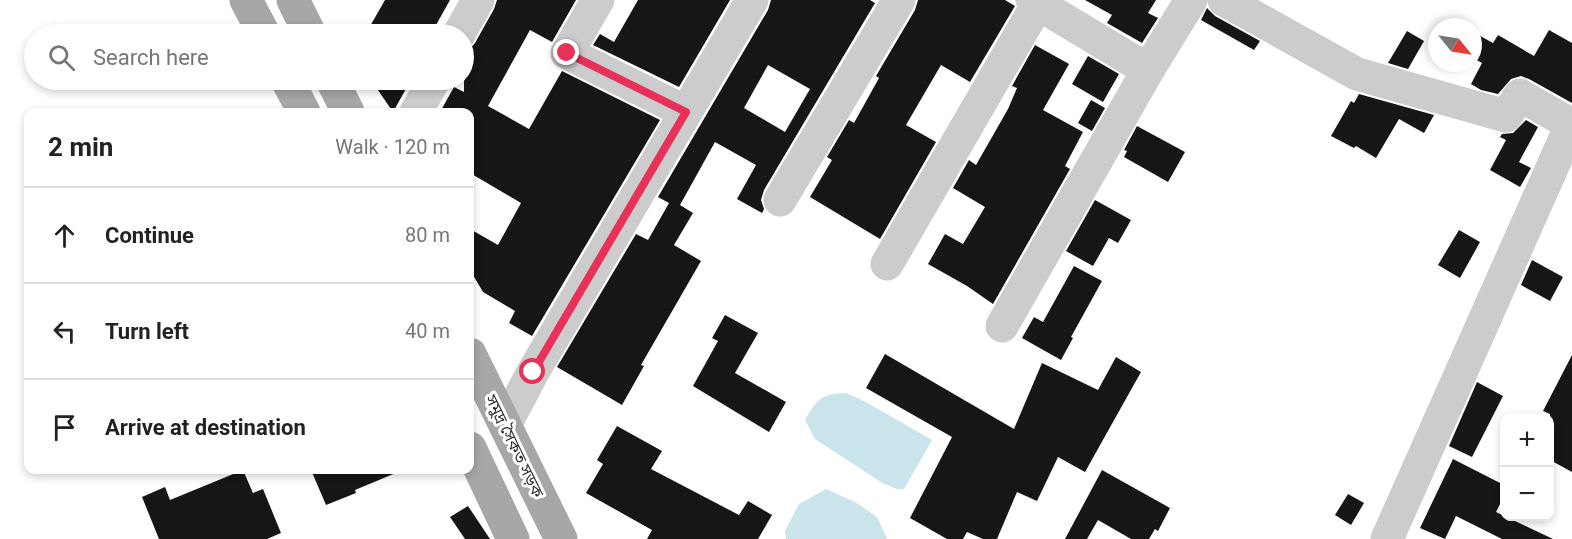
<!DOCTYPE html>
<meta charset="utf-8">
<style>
:root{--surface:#fff;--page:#f6f6f6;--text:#222;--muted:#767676;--line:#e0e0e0}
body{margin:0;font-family:Roboto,"Noto Sans Bengali",sans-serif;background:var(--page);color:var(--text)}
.controls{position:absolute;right:18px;bottom:18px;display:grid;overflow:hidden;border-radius:12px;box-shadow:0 3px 9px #0003}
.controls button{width:54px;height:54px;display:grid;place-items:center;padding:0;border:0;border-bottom:2px solid var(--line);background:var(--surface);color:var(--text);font:30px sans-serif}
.compass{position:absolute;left:1428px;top:18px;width:54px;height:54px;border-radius:50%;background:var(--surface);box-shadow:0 3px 9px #0003;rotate:120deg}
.stop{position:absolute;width:18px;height:18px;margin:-14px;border:4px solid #e73158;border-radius:50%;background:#fff}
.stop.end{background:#e73158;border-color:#fff;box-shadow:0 2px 6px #0008}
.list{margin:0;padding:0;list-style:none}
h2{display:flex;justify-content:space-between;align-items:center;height:78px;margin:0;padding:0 24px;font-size:26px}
h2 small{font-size:20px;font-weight:400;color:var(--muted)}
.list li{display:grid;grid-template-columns:39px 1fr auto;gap:18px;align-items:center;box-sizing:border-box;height:96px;padding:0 24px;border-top:2px solid var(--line)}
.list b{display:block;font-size:22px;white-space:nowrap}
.list em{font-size:20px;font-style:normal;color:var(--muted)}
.icon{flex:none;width:33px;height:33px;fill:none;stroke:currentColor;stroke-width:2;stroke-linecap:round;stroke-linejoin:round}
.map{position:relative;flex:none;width:1572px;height:539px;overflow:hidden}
.search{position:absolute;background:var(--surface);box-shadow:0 3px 9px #0003;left:24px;top:24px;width:450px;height:66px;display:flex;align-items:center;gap:15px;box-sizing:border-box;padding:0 21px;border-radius:33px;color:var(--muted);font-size:22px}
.panel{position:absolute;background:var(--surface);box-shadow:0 3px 9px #0003;left:24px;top:108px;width:450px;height:366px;border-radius:12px}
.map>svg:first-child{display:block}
.water{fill:#cae4ec}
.building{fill:#161616;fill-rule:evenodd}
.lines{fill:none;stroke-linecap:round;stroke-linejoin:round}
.minor{stroke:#ccc;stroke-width:33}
.major{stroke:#a7a7a7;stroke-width:33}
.route{stroke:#e73158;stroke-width:8}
.labels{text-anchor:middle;stroke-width:6;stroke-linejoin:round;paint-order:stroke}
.street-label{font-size:16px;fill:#2f2f2f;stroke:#fff}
</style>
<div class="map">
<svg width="1572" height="539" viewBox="0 0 1572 539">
<rect width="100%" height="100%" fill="#fff"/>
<!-- water -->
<path class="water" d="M846,393L864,401L932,440L904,489H897L884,484L815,439L805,420C817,399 821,394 846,393Z
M826,489L855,502L877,517L887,539H786L785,531L799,504Z"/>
<!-- building -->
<path class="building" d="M385,0H450L431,34H381L369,28Z
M497,0H576L552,42L530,30L488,106L529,129L562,71L660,120L532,336L509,323L515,311L483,292L470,270V229L498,245L521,203L470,173V112H440L454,87L464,92V52L469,50L475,43L494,9Z
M638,0H730L679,87L593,45L600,34L614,42Z
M771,0H870L875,3L764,190L761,200L764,209L762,213L737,199L756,165L715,142L680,205L693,213L674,245L701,261L641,365L644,366L622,405L557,367L636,234L648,240L669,203L658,197L768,10ZM768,65L810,89L785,132L744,108Z
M918,0H1005L1015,6L970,82L941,65L906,125L936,142L880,239L810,197L832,160L827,157L849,120L854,123L879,78L876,76L915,10Z
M1085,0H1156L1148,13L1158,18L1142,43L1107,23L1112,15Z
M1207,8L1215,16L1260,41L1254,50L1201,20Z
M1549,30L1572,43V103L1529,79L1521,76L1511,79L1498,94L1481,90L1471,84L1482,63L1473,58V32L1493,43L1498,35L1534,56Z
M1407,31L1424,41L1408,69L1388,63Z
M1035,45L1069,64L1043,110L1083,132L1065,166L1070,169L993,304L967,286L928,264L945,234L963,244L985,207L953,188L969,160L976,165L1008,109L1017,88L1012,86Z
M1088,56L1119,74L1103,102L1072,84Z
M371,80H411L393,112Z
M1359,94L1434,115L1424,133L1399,119L1376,158L1356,146L1354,148L1331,136L1351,101L1354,103Z
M1091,100L1105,108L1092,131L1078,123Z
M1526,120L1538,127L1519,162L1531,168L1520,187L1490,170L1506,140L1500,137L1502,134L1513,133Z
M1137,126L1185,152L1168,182L1124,157L1127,151L1124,150Z
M1095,200L1131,220L1118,243L1109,238L1093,266L1066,251Z
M1459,230L1480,242L1460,278L1438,265Z
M1532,260L1563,277L1550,301L1521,285Z
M1074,266L1102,281L1071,337L1073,338L1061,360L1022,338L1034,317L1043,322Z
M725,315L758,333L735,373L786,402L769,432L693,386L718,341L712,338Z
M885,354L1014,429L1042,363L1098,390L1116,357L1141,372L1085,472L1058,457L1037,501L1017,492L997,539H983L967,532L963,539H947L910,518L952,437L866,388Z
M1572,355V472L1550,460V414L1543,411Z
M1477,382L1503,396L1472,457L1449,446Z
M617,426L662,451L651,469L739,515L748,501L772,515L758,539H647L652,530L586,493L603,464L597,460Z
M1453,459L1504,485V496L1496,512L1553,539H1502L1456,516L1445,539L1420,528Z
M243,470L253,493L263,489L281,533L267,539H159L142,497L165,487L170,500Z
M311,470H403L355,490L356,493L326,505Z
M1102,470L1170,508L1158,531L1155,529L1149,539H1131L1098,520L1087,539H1065Z
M1348,494L1364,503L1351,525L1335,515Z
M468,506L490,539H465L450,517Z"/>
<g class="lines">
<!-- minor -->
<path class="minor" d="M598,0L567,53L686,112
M1032,0L1148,70
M1224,0L1357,74L1506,116L1520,95L1572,125
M459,34L478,0
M416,112L434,80
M780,200L899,0
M887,264L1040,0
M1002,326L1148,70L1191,0
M505,425L533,372L752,0
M1387,539L1572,123"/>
<!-- major -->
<path class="major" d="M246,0L264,34
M293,0L310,34
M287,80L304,112
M332,80L348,112
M470,354L561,539
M470,448L513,539"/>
</g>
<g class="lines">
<!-- route -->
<path class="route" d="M533,372L686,112L567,53"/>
</g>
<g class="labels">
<!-- street labels -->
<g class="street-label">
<text transform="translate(515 446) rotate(64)" y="6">সমুদ্র সৈকত সড়ক</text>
</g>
</g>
</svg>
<div class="controls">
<button>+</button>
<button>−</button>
</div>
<svg class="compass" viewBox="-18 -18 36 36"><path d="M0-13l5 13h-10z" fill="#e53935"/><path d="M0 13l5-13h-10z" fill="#767676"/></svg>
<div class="stop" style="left:533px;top:372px"></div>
<div class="stop end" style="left:567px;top:53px"></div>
<div class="search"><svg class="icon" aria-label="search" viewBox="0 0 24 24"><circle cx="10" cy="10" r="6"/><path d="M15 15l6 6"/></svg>Search here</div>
<section class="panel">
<h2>2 min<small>Walk · 120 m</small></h2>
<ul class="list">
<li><svg class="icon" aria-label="ahead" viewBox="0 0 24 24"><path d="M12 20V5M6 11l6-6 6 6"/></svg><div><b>Continue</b></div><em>80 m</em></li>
<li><svg class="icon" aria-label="left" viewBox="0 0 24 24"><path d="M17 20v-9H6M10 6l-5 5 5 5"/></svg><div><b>Turn left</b></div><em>40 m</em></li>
<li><svg class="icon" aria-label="arrive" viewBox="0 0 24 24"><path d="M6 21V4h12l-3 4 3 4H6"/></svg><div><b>Arrive at destination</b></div></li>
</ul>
</section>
</div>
